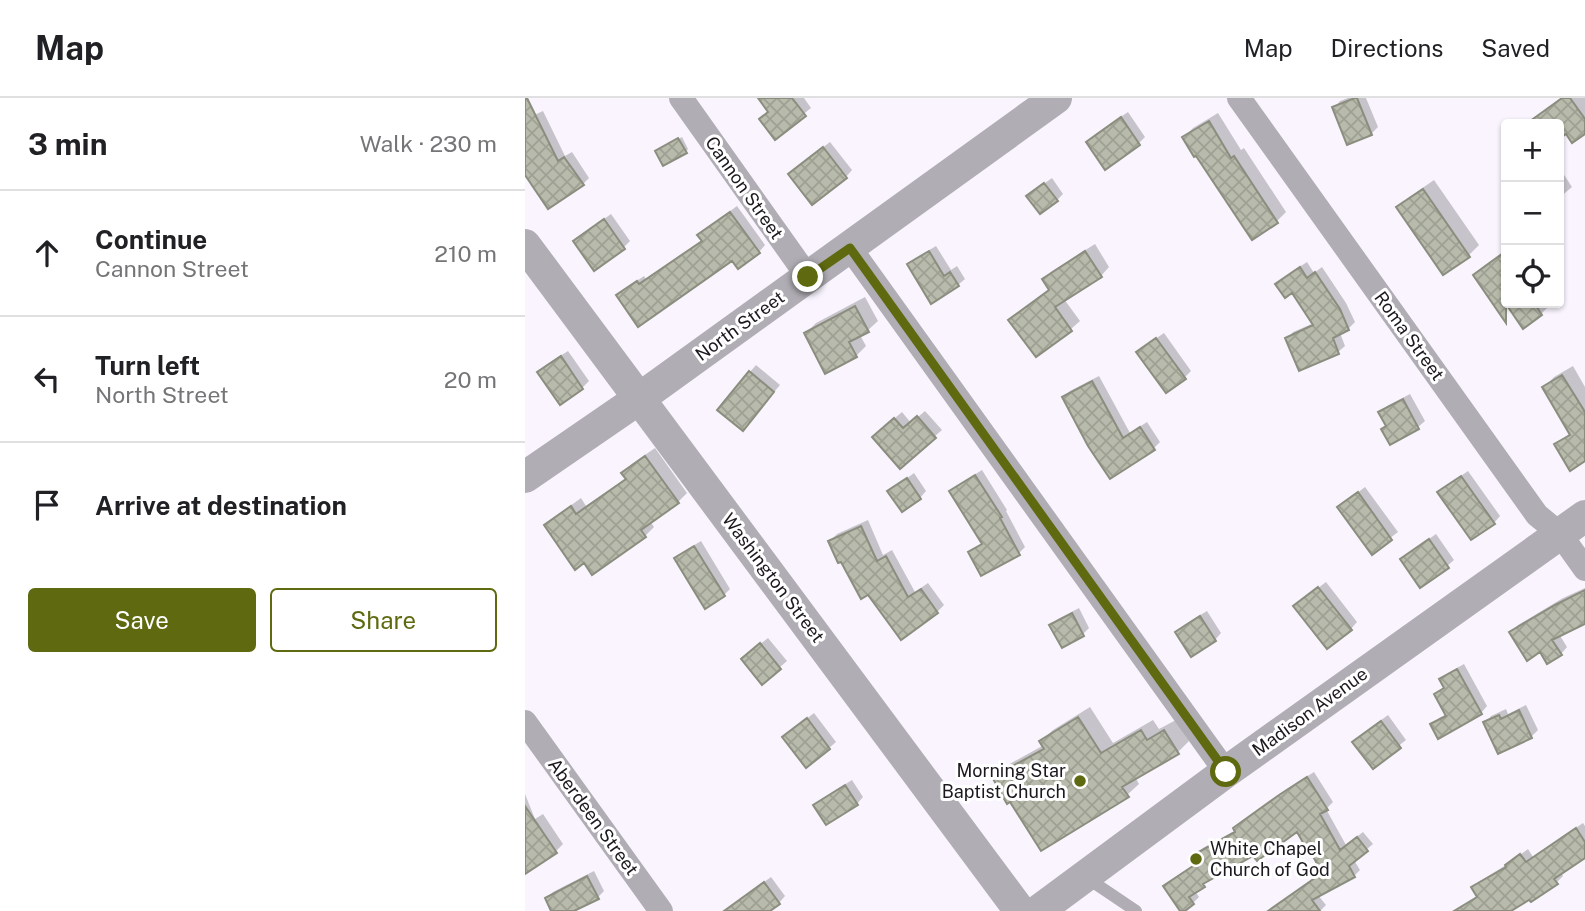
<!DOCTYPE html>
<meta charset="utf-8">
<style>
:root{--surface:#fff;--page:#f6f6f6;--text:#202124;--muted:#757577;--line:#e0e0e0;--accent:#5e6910}
body{margin:0;font-family:"Public Sans",sans-serif;background:var(--page);color:var(--text)}
.controls{position:absolute;right:21px;top:21px;display:grid;overflow:hidden;border-radius:7px;box-shadow:0 2px 5px #0004}
.controls button{width:63px;height:63px;display:grid;place-items:center;padding:0;border:0;border-bottom:2px solid var(--line);background:var(--surface);color:var(--text);font:35px sans-serif}
.stop{position:absolute;width:21px;height:21px;margin:-16px;border:5px solid #5e6910;border-radius:50%;background:#fff}
.stop.end{background:#5e6910;border-color:#fff;box-shadow:0 2px 7px #0008}
.list{margin:0;padding:0;list-style:none}
h2{display:flex;justify-content:space-between;align-items:center;height:91px;margin:0;padding:0 28px;font-size:30px}
h2 small{font-size:23px;font-weight:400;color:var(--muted)}
.list li{display:grid;grid-template-columns:46px 1fr auto;gap:21px;align-items:center;box-sizing:border-box;height:126px;padding:0 28px;border-top:2px solid var(--line)}
.list b{display:block;font-size:26px;white-space:nowrap}
.list p{margin:0;font-size:23px;white-space:nowrap;color:var(--muted)}
.list em{font-size:23px;font-style:normal;color:var(--muted)}
.actions{display:flex;gap:14px;padding:21px 28px}
.actions a{flex:1;padding:16px 0;border:2px solid var(--accent);border-radius:7px;text-align:center;font-size:24px;color:var(--accent)}
.actions .main{background:var(--accent);color:#fff}
.icon{flex:none;width:38px;height:38px;fill:none;stroke:currentColor;stroke-width:2;stroke-linecap:round;stroke-linejoin:round}
.map{position:relative;flex:none;width:1060px;height:813px;overflow:hidden}
header{display:flex;align-items:center;gap:42px;box-sizing:border-box;height:98px;padding:0 35px;background:var(--surface);border-bottom:2px solid var(--line)}
header strong{font-size:33px}
nav{display:flex;gap:38px;margin-inline-start:auto;font-size:24px}
main{display:flex}
aside{flex:1;background:var(--surface)}
.map>svg:first-child{display:block}
.shadow{fill:#0003}
.building{fill:url(#building-cross-hatch);stroke:#8b8e7e;stroke-width:2}
.lines{fill:none;stroke-linecap:round;stroke-linejoin:round}
.service{stroke:#b0adb4;stroke-width:12}
.minor{stroke:#b0adb4;stroke-width:24}
.tertiary{stroke:#b0adb4;stroke-width:32}
.route{stroke:#5e6910;stroke-width:9}
.poi-dot{fill:#5e6910;stroke:#fff;stroke-width:2.5}
.labels{text-anchor:middle;stroke-width:6;stroke-linejoin:round;paint-order:stroke}
.street-label{font-size:18px;fill:#1b181e;stroke:#fff}
.poi-label{font-size:18px;fill:#1b181e;stroke:#fff;text-anchor:end}
</style>
<header>
<strong>Map</strong>
<nav><a>Map</a><a>Directions</a><a>Saved</a></nav>
</header>
<main>
<aside>
<h2>3 min<small>Walk · 230 m</small></h2>
<ul class="list">
<li><svg class="icon" aria-label="ahead" viewBox="0 0 24 24"><path d="M12 20V5M6 11l6-6 6 6"/></svg><div><b>Continue</b><p>Cannon Street</p></div><em>210 m</em></li>
<li><svg class="icon" aria-label="left" viewBox="0 0 24 24"><path d="M17 20v-9H6M10 6l-5 5 5 5"/></svg><div><b>Turn left</b><p>North Street</p></div><em>20 m</em></li>
<li><svg class="icon" aria-label="arrive" viewBox="0 0 24 24"><path d="M6 21V4h12l-3 4 3 4H6"/></svg><div><b>Arrive at destination</b></div></li>
</ul>
<div class="actions"><a class="main">Save</a><a>Share</a></div>
</aside>
<div class="map">
<svg width="1060" height="813" viewBox="0 0 1060 813">
<defs>
<pattern id="building-cross-hatch" width="8" height="8" patternUnits="userSpaceOnUse" patternTransform="scale(1.75)"><rect width="8" height="8" fill="#b8bbab"/><path d="M0 0l8 8M0 8l8-8" fill="none" stroke="#9ea093"/></pattern>
</defs>
<rect width="100%" height="100%" fill="#f9f4fe"/>
<!-- shadow -->
<path class="shadow" d="M235,0H279L286,10L250,39L245,14Z
M823,0H841L853,29L847,35L823,45L809,10L815,3Z
M1036,0H1060V34H1041L1034,39V26H1003L1012,18Z
M0,7L7,18L18,13L40,58L47,54L64,80L58,86L0,74Z
M603,14L620,39L614,45L563,44L569,37Z
M693,15L716,52L719,50L761,114L752,123L727,140L659,39L668,30Z
M157,39L163,51L161,54L134,51Z
M305,44L327,72L321,79L272,69Z
M1034,69L1047,89L1034,100Z
M527,80L538,96L532,102L510,92Z
M909,82L954,147L944,157L873,110L883,100Z
M212,108L240,147L234,154L213,168L208,161L100,191L119,178L121,181L178,142L181,131Z
M86,116L105,143L99,149L57,137Z
M570,146L584,169L576,178L539,201L555,223L546,231L511,257L485,222L494,214L525,191L519,182L527,173Z
M411,148L426,172L432,168L440,181L433,187L384,166L391,160Z
M981,152V203L973,209L950,177L960,167Z
M782,164L789,175L797,169L821,205L830,224L823,231L815,235L820,248L813,254L775,271L762,241L768,234L789,225L767,193L752,186L759,179Z
M340,199L353,223L342,233L335,237L341,248L331,258L281,235L291,225Z
M982,205H1024L1025,207L1016,216L998,228Z
M639,235L666,273L660,279L620,248Z
M43,253L64,283L57,290L35,304L15,274L21,267Z
M231,267L255,287L224,324L225,274Z
M1048,268L1060,289V361L1031,347L1046,334L1019,289L1029,279Z
M574,278L605,335L622,324L635,344L629,350L586,379L539,299L545,293Z
M885,296L900,323L893,329L866,345L858,331L862,327L855,315L862,308Z
M400,313L417,332L376,368L356,332L377,314L386,325Z
M130,350L162,395L153,404L125,423L129,429L120,438L59,462L21,428L30,419L56,400L61,408L102,380L98,375L107,366Z
M457,372L482,412L481,413L500,449L494,455L446,454L458,444L426,393L433,387Z
M943,373L975,418L969,425L915,394L921,388Z
M389,375L401,393L395,400L365,393Z
M840,389L873,434L847,454L814,409Z
M343,422L358,457L367,452L390,494L403,485L419,507L412,514L376,539L317,461L305,443L312,436Z
M911,436L929,462L922,468L884,455Z
M176,443L205,491L199,497L151,460L158,454Z
M801,484L832,524L826,531L777,502Z
M1060,490V524L1034,536L1042,549L1036,556L1016,552L986,534L993,527L1038,500Z
M554,510L564,530L558,536L527,527L533,521Z
M682,513L696,535L690,542L652,534L659,527Z
M243,540L262,563L238,584L225,554Z
M939,566L962,608L956,615L908,626L914,620L922,616L911,596L920,588L916,581L923,575Z
M1001,607L1013,632L1006,639L960,625L966,618L981,611L983,616Z
M565,609L588,645L628,622L634,631L651,622L664,643L652,655L610,679L614,686L602,697L469,680L481,668L519,647L516,643L528,632Z
M289,615L311,644L304,650L266,633Z
M863,617L881,642L848,668L836,637Z
M789,674L808,704L801,711L821,747L838,734L848,746L829,762L835,772L829,778L793,797L801,807L795,813H745L799,774L772,731L685,781L670,793L674,799L668,805L640,789L646,782L675,763L672,757L678,750L711,732L716,725L762,691Z
M327,682L338,699L332,706L290,707L297,701Z
M0,696L10,721L18,716L38,746L31,753L0,760Z
M1058,725L1060,728V758L1036,774L1038,778L1032,784L1006,802L1004,800L982,813H945L942,807L953,797L948,790L955,783L981,767L1003,751L1008,759Z
M69,773L79,793L73,799L46,813H28L22,800L28,794Z
M246,779L260,798L254,805L242,813H205L210,805Z"/>
<!-- building -->
<path class="building" d="M0,0H2L33,63L39,59L59,87L23,111L0,77Z
M233,0H267L281,18L250,42L234,21L243,14Z
M830,0H832L847,37L822,47L807,9Z
M1037,0H1045L1060,21V36L1047,45L1041,36L1034,41V26H1001Z
M596,19L615,47L580,72L561,44Z
M684,23L706,60L709,58L753,125L727,142L671,58L669,59L657,39Z
M153,40L162,55L138,68L130,53Z
M298,49L322,80L287,107L263,76Z
M519,85L533,103L515,116L501,98Z
M898,91L945,159L918,177L871,109Z
M205,114L235,155L213,171L207,163L113,229L91,197L112,183L114,186L177,143L172,137Z
M79,121L100,151L69,173L48,143Z
M404,153L419,178L425,174L434,188L406,206L382,166Z
M560,153L577,179L530,209L547,233L511,259L483,222L524,192L517,181Z
M981,153V205H1009L1017,217L998,231L981,206V225L948,177Z
M775,169L782,180L790,174L815,211L824,232L808,240L814,256L774,273L760,240L788,227L767,195L760,200L750,186Z
M330,208L344,234L324,244L332,259L300,276L279,235Z
M631,240L661,281L641,295L611,254Z
M36,258L58,291L35,307L12,274Z
M224,273L249,294L218,333L192,312Z
M1037,277L1060,314V363L1045,373L1029,346L1045,337L1017,289Z
M567,283L598,340L615,329L630,352L585,381L563,348L537,299Z
M878,301L894,331L865,347L856,331L861,328L853,314Z
M392,318L411,340L375,371L347,339L369,320L378,330Z
M120,358L154,405L116,432L121,439L67,477L59,465L50,472L19,427L46,408L51,416L101,381L96,375Z
M450,377L477,419L475,420L495,457L456,478L443,454L457,446L424,393Z
M936,378L970,426L946,442L912,394Z
M382,380L396,401L377,414L362,393Z
M833,394L867,442L847,457L812,409Z
M336,428L352,463L361,458L383,499L396,491L413,515L376,542L343,497L336,501L316,464L313,465L303,443Z
M904,441L924,470L895,490L875,461Z
M169,448L200,498L180,511L149,460Z
M793,489L827,532L802,551L768,508Z
M1060,492V526L1027,542L1037,557L1022,566L1015,554L1002,563L984,534L1030,507Z
M547,515L559,538L537,550L524,527Z
M675,518L691,543L666,559L650,534Z
M235,545L256,571L237,587L216,561Z
M932,571L957,616L913,641L905,626L921,618L909,596L919,590L914,581Z
M994,612L1007,640L973,656L958,624L974,617L976,621Z
M553,619L576,655L616,632L622,642L639,632L654,656L597,689L604,699L516,753L485,704L482,706L467,679L519,651L514,643Z
M282,620L305,651L281,670L257,639Z
M856,623L876,650L848,671L827,644Z
M782,679L803,712L795,716L815,752L832,739L843,753L824,768L830,779L787,802L795,813H743L797,775L782,747L780,748L772,734L732,763L728,758L678,786L680,789L664,799L669,806L660,813H655L638,788L674,764L670,756L710,734L708,730L754,697Z
M320,687L333,707L301,727L288,707Z
M0,708L32,755L0,776Z
M1051,730L1060,744V760L1029,781L1033,786L1006,804L1004,802L986,813H929L952,799L946,789L981,769L980,767L995,756L1001,764Z
M62,778L74,801L49,813H26L20,800Z
M239,784L255,806L245,813H199Z"/>
<g class="lines">
<!-- service -->
<path class="service" d="M562,780L611,813"/>
<!-- minor -->
<path class="minor" d="M156,0L283,179
M714,0L1012,417L1035,436L1060,471
M325,150L701,674
M0,624L136,813"/>
<!-- tertiary -->
<path class="tertiary" d="M0,147L495,813
M0,379L115,300L531,0
M513,813L701,674L1060,418"/>
</g>
<g class="lines">
<!-- route -->
<path class="route" d="M283,179L325,150L701,674"/>
</g>
<!-- markers -->
<g class="poi-dot">
<circle cx="555" cy="683" r="7"/>
<circle cx="671" cy="761" r="7"/>
</g>
<g class="labels">
<!-- street labels -->
<g class="street-label">
<text transform="translate(219 90) rotate(55)" y="6">Cannon Street</text>
<text transform="translate(215 228) rotate(-36)" y="6">North Street</text>
<text transform="translate(884 238) rotate(54)" y="6">Roma Street</text>
<text transform="translate(248 480) rotate(53)" y="6">Washington Street</text>
<text transform="translate(785 614) rotate(-36)" y="6">Madison Avenue</text>
<text transform="translate(68 719) rotate(54)" y="6">Aberdeen Street</text>
</g>
<!-- poi labels -->
<g class="poi-label">
<text x="541" y="679">Morning Star<tspan x="541" dy="21">Baptist Church</tspan></text>
<text x="685" y="757" text-anchor="start">White Chapel<tspan x="685" dy="21">Church of God</tspan></text>
</g>
</g>
</svg>
<div class="controls">
<button>+</button>
<button>−</button>
<button><svg class="icon" aria-label="locate" viewBox="0 0 24 24"><circle cx="12" cy="12" r="6"/><path d="M12 2v4M12 18v4M2 12h4M18 12h4"/></svg></button>
</div>
<div class="stop" style="left:701px;top:674px"></div>
<div class="stop end" style="left:283px;top:179px"></div>
</div>
</main>
